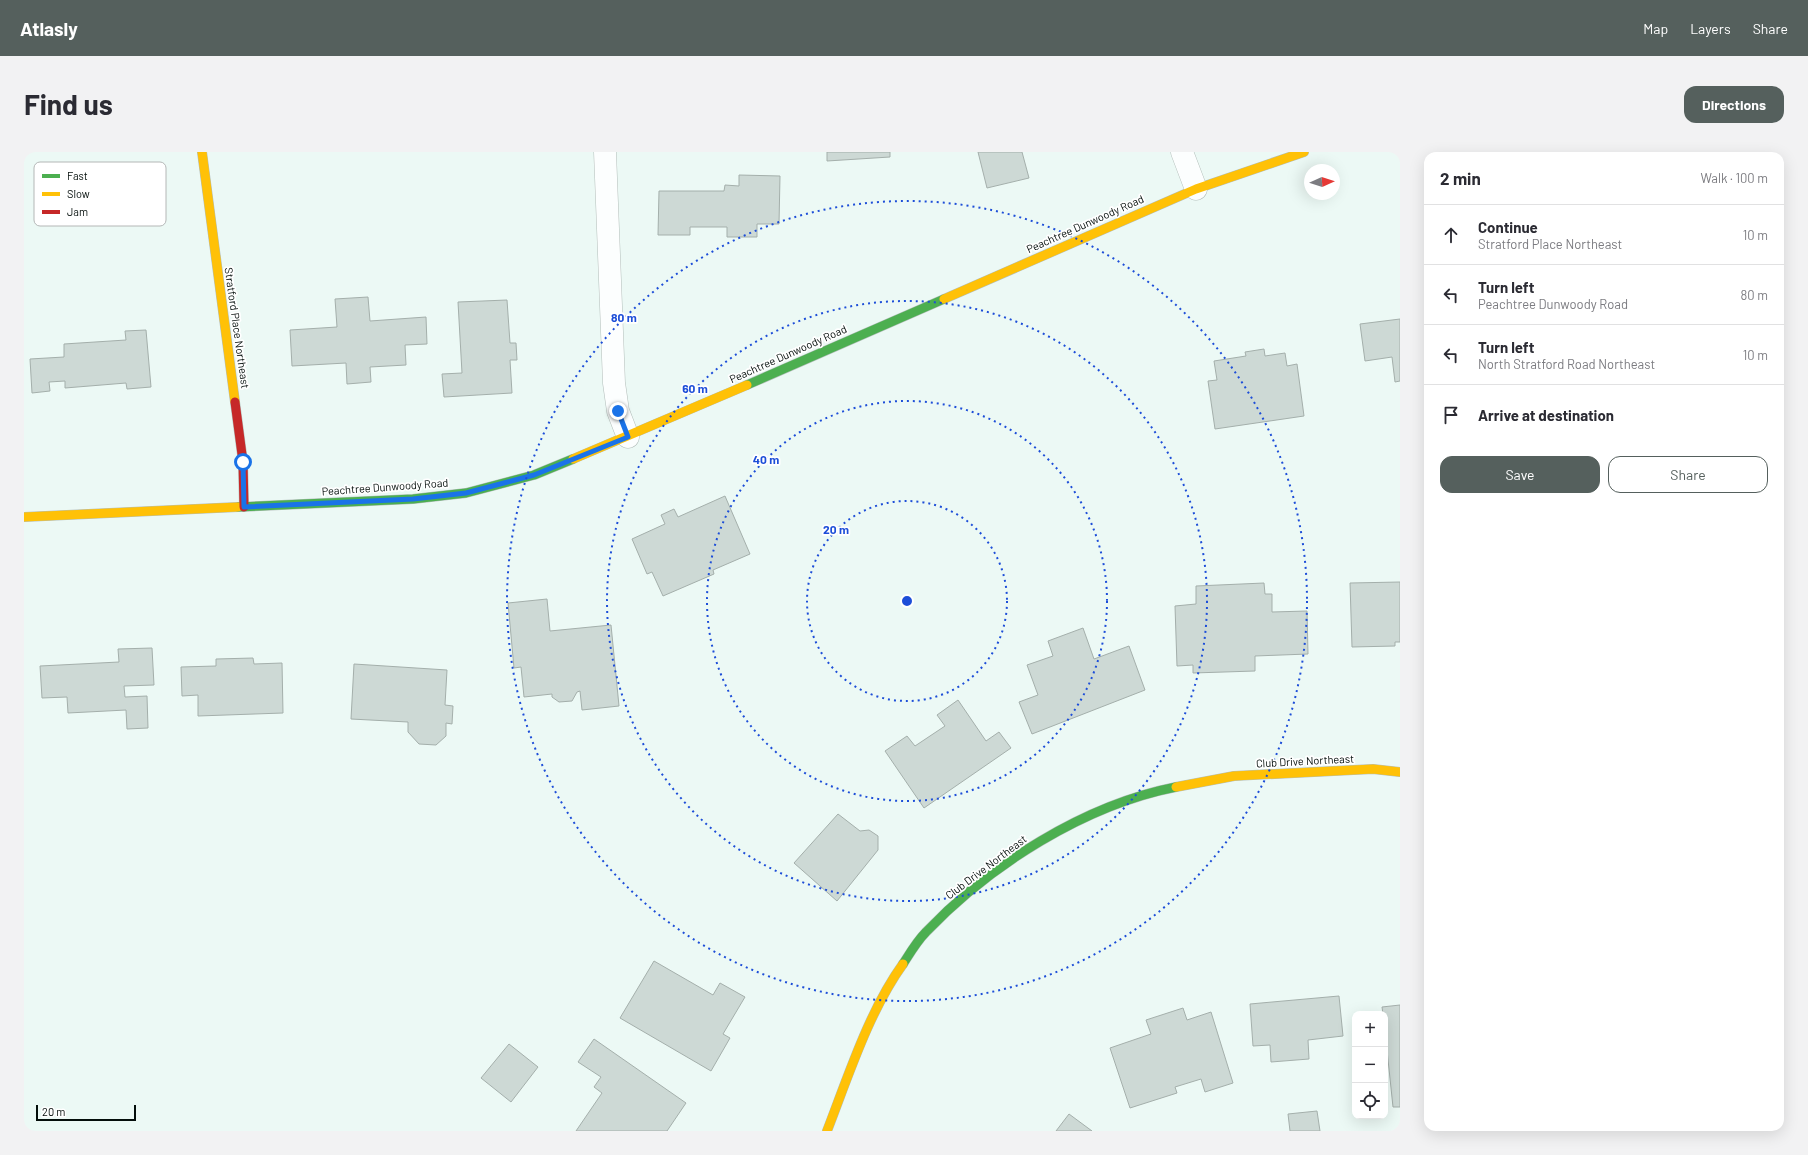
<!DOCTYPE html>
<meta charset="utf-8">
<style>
:root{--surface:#fff;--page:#f2f2f3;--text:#2b2b33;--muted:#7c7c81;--line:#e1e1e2;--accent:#55605d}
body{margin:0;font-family:Barlow,sans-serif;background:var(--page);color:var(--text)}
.controls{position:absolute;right:12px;bottom:12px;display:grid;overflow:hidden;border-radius:8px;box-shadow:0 4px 16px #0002}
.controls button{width:36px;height:36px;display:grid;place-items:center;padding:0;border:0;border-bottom:1px solid var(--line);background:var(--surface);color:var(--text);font:20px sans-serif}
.compass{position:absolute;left:1280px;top:12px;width:36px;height:36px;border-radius:50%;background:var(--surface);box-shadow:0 4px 16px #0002;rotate:87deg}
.scale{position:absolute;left:12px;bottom:10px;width:100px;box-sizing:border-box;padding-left:4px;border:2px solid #040e0b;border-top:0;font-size:11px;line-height:14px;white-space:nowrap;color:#040e0b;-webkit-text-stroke:3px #fff;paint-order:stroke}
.stop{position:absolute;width:12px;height:12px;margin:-9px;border:3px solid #1a73e8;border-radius:50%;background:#fff}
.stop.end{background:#1a73e8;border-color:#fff;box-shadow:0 1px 4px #0008}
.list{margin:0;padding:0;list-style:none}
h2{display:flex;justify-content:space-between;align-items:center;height:52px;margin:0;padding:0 16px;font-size:17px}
h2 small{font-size:13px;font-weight:400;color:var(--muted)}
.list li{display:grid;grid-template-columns:26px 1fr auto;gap:12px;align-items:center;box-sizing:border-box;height:60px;padding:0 16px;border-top:1px solid var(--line)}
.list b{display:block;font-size:15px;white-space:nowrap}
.list p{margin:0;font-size:13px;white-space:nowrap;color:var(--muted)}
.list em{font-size:13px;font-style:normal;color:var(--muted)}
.actions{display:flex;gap:8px;padding:12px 16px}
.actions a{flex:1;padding:9px 0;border:1px solid var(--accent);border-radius:12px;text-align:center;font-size:14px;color:var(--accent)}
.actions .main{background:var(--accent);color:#fff}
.icon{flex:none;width:22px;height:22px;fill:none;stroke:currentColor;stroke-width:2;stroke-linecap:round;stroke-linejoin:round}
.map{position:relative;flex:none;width:1376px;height:979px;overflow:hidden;border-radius:12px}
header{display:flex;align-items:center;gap:24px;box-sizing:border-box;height:56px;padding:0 20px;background:var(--accent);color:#fff}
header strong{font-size:19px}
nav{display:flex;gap:22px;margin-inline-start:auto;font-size:14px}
.intro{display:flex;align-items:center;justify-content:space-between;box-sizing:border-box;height:96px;padding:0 24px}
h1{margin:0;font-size:28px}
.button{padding:10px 18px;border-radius:12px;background:var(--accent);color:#fff;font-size:14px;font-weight:700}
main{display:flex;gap:24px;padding:0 24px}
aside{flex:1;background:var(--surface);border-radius:12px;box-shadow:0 4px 16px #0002}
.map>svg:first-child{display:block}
.building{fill:#cdd9d5;stroke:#a4afab}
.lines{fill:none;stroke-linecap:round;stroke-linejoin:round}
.street-casing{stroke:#b3beba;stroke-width:23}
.fast-casing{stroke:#b3beba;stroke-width:10}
.slow-casing{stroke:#b3beba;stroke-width:10}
.jam-casing{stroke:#b3beba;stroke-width:10}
.street{stroke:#fcfefe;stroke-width:22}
.fast{stroke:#4caf50;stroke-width:9}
.slow{stroke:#ffc107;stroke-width:9}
.jam{stroke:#c62828;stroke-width:9}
.route{stroke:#1a73e8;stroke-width:5}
.ring{fill:none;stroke:#1d4ed8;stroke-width:2;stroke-dasharray:2 4}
.labels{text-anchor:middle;stroke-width:3.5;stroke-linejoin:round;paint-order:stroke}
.street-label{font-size:11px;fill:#040e0b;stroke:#fff}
.key{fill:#fff;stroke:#b4b7b6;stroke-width:1}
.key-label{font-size:11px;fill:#040e0b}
.centre{fill:#1d4ed8;stroke:#fff;stroke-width:2}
.ring-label{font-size:12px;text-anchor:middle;font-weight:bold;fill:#1d4ed8;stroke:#fff;stroke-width:3.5;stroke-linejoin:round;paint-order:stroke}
</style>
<header>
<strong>Atlasly</strong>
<nav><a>Map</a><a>Layers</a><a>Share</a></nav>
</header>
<div class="intro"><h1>Find us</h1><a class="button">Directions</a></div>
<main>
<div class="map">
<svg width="1376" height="979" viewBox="0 0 1376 979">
<rect width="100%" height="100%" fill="#ecf9f5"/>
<!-- building -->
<path class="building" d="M803,0H866V5L803,9Z
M954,0H998L1005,26L963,36Z
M715,23L756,24L755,72H733V85H703V75H666V83H634L635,39H700L701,33L715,34Z
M344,145L346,169L402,165L403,192L381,193L382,213L346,215L347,230L323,232L322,211L268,214L266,178L313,175L311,147Z
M483,148L486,191H492L493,208H486L488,241L420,245L418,222L438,221L434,150Z
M1376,167V229L1371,230L1368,205L1341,209L1336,172Z
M122,178L127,235L103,237L102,231L41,236V229L25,230L26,239L8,241L6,207L40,205V192L102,188L101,179Z
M1240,197L1241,204L1261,201L1263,214L1273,212L1280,264L1191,277L1184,229L1193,228L1190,209L1222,204L1221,200Z
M701,344L726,402L689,418L690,422L639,444L628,420L623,422L608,387L641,372L637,363L650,357L654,365Z
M1376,430V490H1371V494L1328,495L1326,431Z
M1240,431L1241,442H1248V460L1283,459L1284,502L1231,504V519L1169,521V513L1153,514L1151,454L1172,452V434Z
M523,447L526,479L587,473L595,554L558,558L556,539L553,540L548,549L535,550L528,545V542L500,545L497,515L490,516L484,451Z
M1059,476L1070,507L1105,494L1121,538L1008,582L995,550L1014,543L1003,513L1029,504L1024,489Z
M128,496L130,533L100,534L101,545L123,544L124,576L103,577L102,558L44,561L43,545L18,546L16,514L95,510L94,497Z
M229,506L230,512L258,511L259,561L174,564V543L158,544L157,515L192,514V507Z
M330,512L423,518L421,553L429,554L428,572L422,571V584L412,593L395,592L384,580V570L327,567Z
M934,548L962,589L975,580L987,596L900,656L861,599L883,584L891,594L921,574L913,563Z
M814,662L836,679L845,678L854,684V698L813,749L770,711Z
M630,809L689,843L696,831L721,845L699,882L706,886L687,919L596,866Z
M1315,844L1319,884L1284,888L1285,907L1247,910L1246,893L1229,894L1226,852Z
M1376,853V955H1369L1361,879V862H1359L1358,855Z
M1159,856L1163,868L1187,860L1209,931L1181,940L1177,927L1151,935L1153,941L1106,956L1086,896L1127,882L1122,868Z
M570,887L662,951L643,979H552L578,941L570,935L577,925L554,910Z
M485,892L514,915L487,950L457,926Z
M1293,959L1296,979H1266L1264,962Z
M1045,962L1068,979H1032Z"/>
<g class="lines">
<defs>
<path id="street" d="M581,0L590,231L594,259L604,285
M1158,0L1172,37"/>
<path id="fast" d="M723,233L920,147
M214,355L389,347L442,341L510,323L549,307
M879,812C886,801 893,789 902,780C966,713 1060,653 1152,635"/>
<path id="slow" d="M178,0L211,250
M920,147L1172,37L1280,0
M549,307L723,233
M0,365L214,355
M1152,635L1210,624L1349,617L1376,620
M803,979C824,925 845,859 879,812"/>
<path id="jam" d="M211,250L219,310L220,355"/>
</defs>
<!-- street casing -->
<use href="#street" class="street-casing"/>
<!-- fast casing -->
<use href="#fast" class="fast-casing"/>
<!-- slow casing -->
<use href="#slow" class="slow-casing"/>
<!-- jam casing -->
<use href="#jam" class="jam-casing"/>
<!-- street -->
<use href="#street" class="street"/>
<!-- fast -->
<use href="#fast" class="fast"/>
<!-- slow -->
<use href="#slow" class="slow"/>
<!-- jam -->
<use href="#jam" class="jam"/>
</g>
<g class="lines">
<!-- route -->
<path class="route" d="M219,310L220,355L389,347L442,341L510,323L604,285L594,259"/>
</g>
<!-- distance rings -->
<g class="ring">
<circle cx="883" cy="449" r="100"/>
<circle cx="883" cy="449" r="200"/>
<circle cx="883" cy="449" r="300"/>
<circle cx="883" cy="449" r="400"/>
</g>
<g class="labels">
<!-- street labels -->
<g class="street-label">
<text transform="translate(1061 72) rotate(-24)" y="4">Peachtree Dunwoody Road</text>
<text transform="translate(213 176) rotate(82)" y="4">Stratford Place Northeast</text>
<text transform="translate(764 202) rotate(-24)" y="4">Peachtree Dunwoody Road</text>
<text transform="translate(361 335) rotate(-4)" y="4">Peachtree Dunwoody Road</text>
<text transform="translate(1281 609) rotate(-3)" y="4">Club Drive Northeast</text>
<text transform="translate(962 715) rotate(-37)" y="4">Club Drive Northeast</text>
</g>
</g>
<!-- legend -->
<rect x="10" y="10" width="132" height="64" rx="6" class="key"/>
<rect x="18" y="22" width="18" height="4" fill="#4caf50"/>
<rect x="18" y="40" width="18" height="4" fill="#ffc107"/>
<rect x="18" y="58" width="18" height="4" fill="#c62828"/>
<g class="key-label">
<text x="43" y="28">Fast</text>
<text x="43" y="46">Slow</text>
<text x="43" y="64">Jam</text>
</g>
<circle cx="883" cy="449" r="6" class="centre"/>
<g class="ring-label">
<text x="600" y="170">80 m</text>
<text x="671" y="241">60 m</text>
<text x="742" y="312">40 m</text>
<text x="812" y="382">20 m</text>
</g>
</svg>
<div class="controls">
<button>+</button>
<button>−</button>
<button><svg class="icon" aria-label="locate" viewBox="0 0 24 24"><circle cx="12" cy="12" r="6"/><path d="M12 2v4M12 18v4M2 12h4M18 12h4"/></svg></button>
</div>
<svg class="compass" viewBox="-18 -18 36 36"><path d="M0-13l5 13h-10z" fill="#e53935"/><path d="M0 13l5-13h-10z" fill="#7c7c81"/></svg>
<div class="scale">20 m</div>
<div class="stop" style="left:219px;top:310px"></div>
<div class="stop end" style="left:594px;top:259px"></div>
</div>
<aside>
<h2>2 min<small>Walk · 100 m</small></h2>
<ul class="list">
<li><svg class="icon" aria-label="ahead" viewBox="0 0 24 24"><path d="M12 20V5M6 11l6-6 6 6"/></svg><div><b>Continue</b><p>Stratford Place Northeast</p></div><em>10 m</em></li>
<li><svg class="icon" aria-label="left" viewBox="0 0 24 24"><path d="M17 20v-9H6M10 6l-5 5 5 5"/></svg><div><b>Turn left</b><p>Peachtree Dunwoody Road</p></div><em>80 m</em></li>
<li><svg class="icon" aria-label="left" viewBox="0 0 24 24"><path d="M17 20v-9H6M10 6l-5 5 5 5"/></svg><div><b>Turn left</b><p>North Stratford Road Northeast</p></div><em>10 m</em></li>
<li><svg class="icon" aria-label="arrive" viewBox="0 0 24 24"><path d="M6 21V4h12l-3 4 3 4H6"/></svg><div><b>Arrive at destination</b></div></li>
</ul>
<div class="actions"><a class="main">Save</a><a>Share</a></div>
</aside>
</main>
